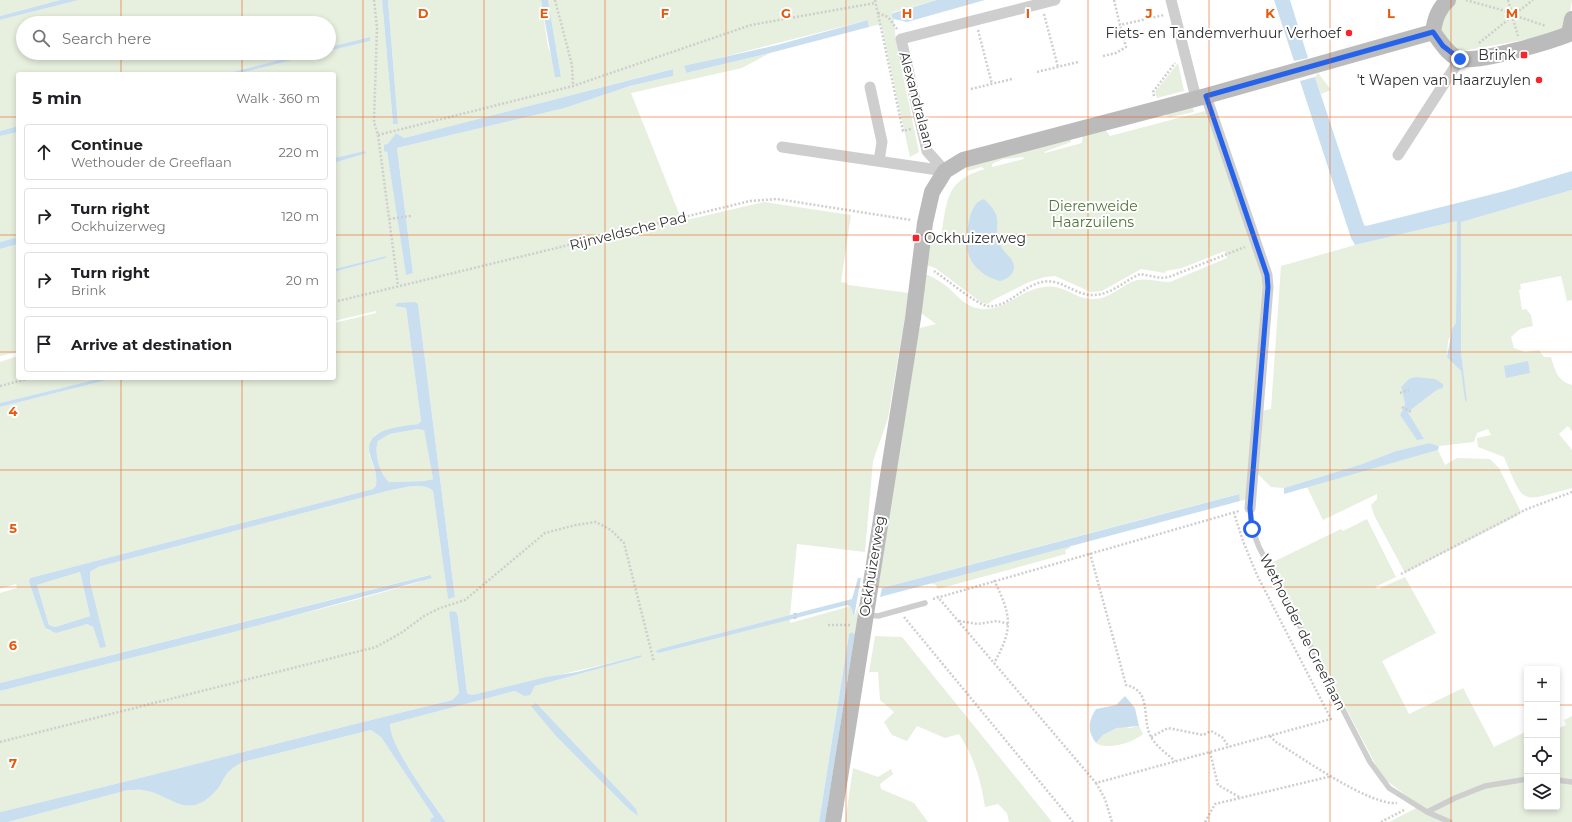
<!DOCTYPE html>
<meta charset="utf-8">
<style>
:root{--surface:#fff;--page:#f6f6f6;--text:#202124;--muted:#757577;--line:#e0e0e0}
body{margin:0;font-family:Montserrat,sans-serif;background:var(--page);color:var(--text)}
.controls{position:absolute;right:12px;bottom:12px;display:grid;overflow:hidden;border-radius:4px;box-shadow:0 2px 6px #0003}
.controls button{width:36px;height:36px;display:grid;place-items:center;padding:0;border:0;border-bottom:1px solid var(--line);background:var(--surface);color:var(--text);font:20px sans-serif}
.stop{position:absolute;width:12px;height:12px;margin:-9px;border:3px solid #2563eb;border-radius:50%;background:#fff}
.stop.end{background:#2563eb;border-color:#fff;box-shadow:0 1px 4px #0008}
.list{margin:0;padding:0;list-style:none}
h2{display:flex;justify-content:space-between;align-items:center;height:52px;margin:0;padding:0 16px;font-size:17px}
h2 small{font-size:13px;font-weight:400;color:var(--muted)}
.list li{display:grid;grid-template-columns:26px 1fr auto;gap:12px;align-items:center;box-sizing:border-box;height:56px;margin:0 8px 8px;padding:0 8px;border:1px solid var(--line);border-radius:4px}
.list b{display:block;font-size:15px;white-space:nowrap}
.list p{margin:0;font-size:13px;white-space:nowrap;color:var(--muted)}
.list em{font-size:13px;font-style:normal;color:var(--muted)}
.icon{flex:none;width:22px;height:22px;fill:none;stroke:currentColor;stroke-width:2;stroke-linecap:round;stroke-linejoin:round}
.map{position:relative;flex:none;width:1572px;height:822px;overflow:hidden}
.search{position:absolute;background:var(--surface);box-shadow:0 2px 6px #0003;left:16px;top:16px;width:320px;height:44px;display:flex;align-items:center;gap:10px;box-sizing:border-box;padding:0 14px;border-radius:22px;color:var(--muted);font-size:15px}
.panel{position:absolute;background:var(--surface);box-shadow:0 2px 6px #0003;left:16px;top:72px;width:320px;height:308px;border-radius:4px}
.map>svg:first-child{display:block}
.green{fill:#e7efde;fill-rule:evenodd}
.water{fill:#c9dff0;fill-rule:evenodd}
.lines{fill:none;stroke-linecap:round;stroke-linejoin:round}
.path{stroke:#cecece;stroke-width:2.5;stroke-dasharray:2 2;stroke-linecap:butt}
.lane{stroke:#cecece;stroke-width:5.5}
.street{stroke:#cecece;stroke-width:11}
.secondary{stroke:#bbb;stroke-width:16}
.route{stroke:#2563eb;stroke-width:5}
.grid{fill:none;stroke:#e8590c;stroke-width:1;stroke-opacity:0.55}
.poi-dot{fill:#f6252b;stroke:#fff;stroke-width:1.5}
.labels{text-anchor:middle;stroke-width:4;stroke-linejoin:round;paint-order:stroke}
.poi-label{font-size:14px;fill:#313131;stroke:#fff;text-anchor:end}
.street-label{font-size:14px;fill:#313131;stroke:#fff}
.park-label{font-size:14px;fill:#517239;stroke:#fff}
.grid-label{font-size:13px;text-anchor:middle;font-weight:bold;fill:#e8590c;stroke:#fff;stroke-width:4;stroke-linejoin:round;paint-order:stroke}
</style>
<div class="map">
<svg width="1572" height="822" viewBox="0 0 1572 822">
<rect width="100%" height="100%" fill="#fff"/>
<!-- green -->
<path class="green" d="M0,0H60L0,16Z
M79,0H382L393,124L398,123L388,0H541L548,47L561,77L548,0H937L893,12L891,16L894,19L896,42L919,152L910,157L881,24L869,27L868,20L684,67L686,73L770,53L742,68L631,93L682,221L764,202L851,215L841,282L847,283L848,285L909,293L888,418L873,461L865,552L797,544L790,615L659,649L655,652L659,653L790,619V623L851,606L854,617L859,604L855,634L853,632L849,634L819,822H446C431,799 390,750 390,724L515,691L524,696L535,686L642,657L641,655C585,670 528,681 472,695L467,693L458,617L449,613L459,693L452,700C301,737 151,776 0,812V691L359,599L419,582L429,575L0,683V593L17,588L16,584L0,589V407L115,378H334V323L376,313V311L334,321V272L386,258V256L334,269V163L367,153L364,151L334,158V74H237L320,53H329V51L370,41V37L329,47V23H23V53H307L224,74H18V126L0,131V20ZM672,69L673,76L630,86L565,108L397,148L413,273L406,274L387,152L396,133L404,138ZM418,304L455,597L448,598L433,491C422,481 401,489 387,491L98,567L90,572V582L100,648L93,627L87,624L50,631L45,628L29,582L30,578L373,489L377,486V477L369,454L375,435L387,430L418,424L421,421L406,308L400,307Z
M1452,0H1572L1570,12L1564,30L1546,36L1457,52L1438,33Z
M1178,63L1184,91L1157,98L1155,92Z
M1318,73L1331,90L1321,94L1315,77Z
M1192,104L1194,112L1170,117L1156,112Z
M1205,111L1263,275L1248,499L1240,501L1238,494L882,588L876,587L916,333L920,328L936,324L921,313L923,273C931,276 938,280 945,285C954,292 962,303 973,307C999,316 1016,293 1038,288C1064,281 1072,299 1093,299C1110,299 1120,286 1134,281C1146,277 1158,282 1170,282L1227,258L1225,251L1182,268L1166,271L1165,273L1141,269L1102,291L1091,292L1055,276L1045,277L1029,282L993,300L988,304L982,303L935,268L924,264L930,235L941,237C947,201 945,180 985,169L981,167L968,171L965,163L1070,137L1071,142L1044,152L1045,153L1082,143L1083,134L1104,128L1110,136ZM1023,157L1024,159L992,167V164L1003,159Z
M18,132V237L0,242V136Z
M1572,190V300L1567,301L1561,276L1520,284L1521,289L1519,290L1522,310L1526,309L1531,315L1533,326L1520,329L1511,337L1514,348L1525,352L1539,350L1544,357H1551C1555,370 1557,381 1572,385V431L1568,426L1559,434L1572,450V488C1521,501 1525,508 1504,457L1478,447L1477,438L1491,435L1488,429L1477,433L1474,442L1439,446L1429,443L1396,451L1362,464L1284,488L1271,487L1257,473L1262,411L1271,409L1281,266L1355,245L1457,221L1456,324L1448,341L1447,356L1461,371L1466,401L1461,352L1460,222ZM1401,387L1443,388L1437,390L1408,412L1423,438L1400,415L1405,404Z
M18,244V352L0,356V249Z
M18,356V378H102L0,403V362Z
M418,429H424L433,479L424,481L389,482C379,473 374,452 378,441L390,434Z
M1438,450L1445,465L1457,458L1490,459L1499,468L1521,512L1517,516L1405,573L1374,515L1371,505L1377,499V494L1323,520L1307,487Z
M1367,519L1396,577L1375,587L1378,589L1405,577L1436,633L1382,661L1409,714L1463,688L1494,747L1527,731V807H1557V729L1566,725L1564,720L1572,716V822H1389L1420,806L1387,781L1377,767L1312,644L1271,563L1341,529L1343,531Z
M1070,545V548L1065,550L1066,554L938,589L936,585L930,583Z
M80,572L90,616L55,627L49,625L37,585Z
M875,636L902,637L1052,822H1009L1007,813L998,804L985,807C981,780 974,757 959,734L945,738L917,726L907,741L892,735L884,722L894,712L880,700L878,672H869Z
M1122,726L1130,728L1139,726L1143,734C1134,742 1108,751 1096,743L1103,735Z
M371,730L381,737L434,817L430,819L431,822H8L128,790C134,790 141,789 147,791C171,796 186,819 212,795C227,782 219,774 243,762Z
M853,768L878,777L891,769L893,774L880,784L881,789L914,803L928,822H845Z"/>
<!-- water -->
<path class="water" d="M60,0H79L0,20V16Z
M382,0H388L398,124H393Z
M541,0H548L561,77H555Z
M937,0H985L907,22L894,19L891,16L893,13Z
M1274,0H1290L1308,58L1294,61Z
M868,20L869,27L770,53L686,73L684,66L777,45Z
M370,37V41L329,51V47Z
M307,53H320L237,74H224Z
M673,69V76L630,86L565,108L397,148L413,273L406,275L387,152L384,151V145L388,144L396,133L404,138Z
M1315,77L1364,225L1366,226L1505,191L1572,171V190L1461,222V352L1467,402L1465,400L1461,371L1447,357L1452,329L1456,323L1457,221L1355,245L1351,238L1300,81Z
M18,126V132L0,136V131Z
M364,151L367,153L334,163V158Z
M984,199C1008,221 990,227 1001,246C1004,254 1014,258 1014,267C1014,275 1007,279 1000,281C987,278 974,269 969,256C965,245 967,214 976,204C977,202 981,200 984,199Z
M18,237V244L0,249V242Z
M386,256V258L334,272V269Z
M415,302L418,304L455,597L448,599L433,491C422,481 401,489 387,491L98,567L90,572V582L106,647L100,648L93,627L87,624L56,633L45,628L29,582L30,578L373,489L376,486C378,474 373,466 370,455C363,428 400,427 418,424L421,421L406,308L395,306L397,303ZM418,429L424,430L433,479L424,481L389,482C379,473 374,452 378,441L390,434ZM80,572L90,616L55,627L49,625L37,585Z
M1528,361L1530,373L1506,378L1504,366Z
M1415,377L1435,379L1443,384V388L1437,390L1408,412L1424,439L1417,440L1400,415L1405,404L1401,387L1409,379Z
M102,378H115L0,407V403Z
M1429,443L1439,446L1438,450L1284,494V488L1362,464L1396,451Z
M1239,494L1240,501L880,597L882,588Z
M430,575L432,578L237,631L0,691V683Z
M858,578H861L854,617L851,607L847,605L659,653L655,652L659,649L852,599Z
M451,611L456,612L458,617L467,693L472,695L546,677L577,672L641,655L642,657L535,686L530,695L524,696L515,691L390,724C390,748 431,800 446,822H431L430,819L434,817L381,737L371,730L243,762C219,774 227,782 212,795C186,819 171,796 147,791C141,789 134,790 128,790L8,822H0V812C151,776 301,737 452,700L459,693L449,613Z
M852,632L855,634L854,639L825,822H819L849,634Z
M1125,696L1135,708L1139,726L1117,728L1103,735L1096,743C1087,731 1088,721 1096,709L1116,705Z
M536,703L624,796L636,809L638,816L629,809L556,736L531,706Z"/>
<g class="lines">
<!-- path -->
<path class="path" d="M374,0L377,28L374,122L378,135L398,286
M555,0L572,65L573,86
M875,0L903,131L911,129
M1114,0L1120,25L1164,15
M1466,0L1509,12
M1508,0L1511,10
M1508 15a4 4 0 1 1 8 0a4 4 0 1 1-8 0Z
M878,13L888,17L897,29
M1516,13L1533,0
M1044,14L1058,67
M1516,16L1546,26
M1513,19L1518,36
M978,30L992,84
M1479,43L1510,18
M1103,56L1116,53L1126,47L1120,25
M1037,72L1078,62
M971,89L1012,79
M1154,96L1153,92L1175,63
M378,135L573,86L751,25L875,3
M389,219L411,216
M934,271C945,278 976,304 987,306C1007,309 1022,286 1042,282C1061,278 1073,294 1091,295C1110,296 1124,281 1140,274L1161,278L1169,277L1245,247
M334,302L750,201L777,199L911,220
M0,386L31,378
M1400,393L1409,390
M1402,407L1411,412
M1090,553L1126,685C1153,691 1141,719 1151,737C1156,746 1167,754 1175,761
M1401,574L1527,509L1572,492
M994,580C1011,615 1014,628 994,663
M937,596L1096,783L1331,719L1257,575L1243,541L1234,513
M933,599L1239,511
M904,617L1073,822
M795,619V613
M959,621L978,624L997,621L1009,624
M828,625H851
M1270,736L1276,742C1301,757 1370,806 1397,803
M1151,737L1168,728L1203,735L1211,731L1222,737L1229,747
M0,742L376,647L401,633L424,616L440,608L465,600L545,533L576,525L596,522L611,530L624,543L654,662
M1210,752L1218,785L1241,798
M1096,783L1105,799L1112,822
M1205,822L1215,804L1332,776
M1381,822L1406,809"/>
<!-- lane -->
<path class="lane" d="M1250,508L1252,529L1259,547L1370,762L1389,788L1427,812L1450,822
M867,615L878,616L925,603
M1557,780L1572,782
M1427,812L1455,798L1485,786L1527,779"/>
<!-- street -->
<path class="street" d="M1171,0L1196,98
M870,87L882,142L879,161
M1206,96L1267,275L1268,287L1250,508
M782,147L945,171
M1398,155L1460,59
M945,171L927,151L901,39L1055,0"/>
<!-- secondary -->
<path class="secondary" d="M1448,0C1438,9 1435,19 1433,32C1440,41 1449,57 1461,59C1481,62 1549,42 1569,34L1572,19
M833,822L913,318L925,223L932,192L945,171L963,160L1206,96L1433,32"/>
</g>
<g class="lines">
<!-- route -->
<path class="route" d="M1252,529L1250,508L1268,287L1267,275L1206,96L1433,32L1443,46L1460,59"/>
</g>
<!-- grid -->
<path class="grid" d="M121,0V23M242,0V23M363,0V822M484,0V822M605,0V822M726,0V822M846,0V822M967,0V822M1088,0V822M1209,0V822M1330,0V822M1451,0V822M121,53V74M242,53V74M0,117H18M334,117H1572M0,235H18M334,235H1572M0,352H18M334,352H1572M121,378V822M242,378V822M0,470H1572M0,587H1572M0,705H1527M1557,705H1572"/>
<!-- markers -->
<g class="poi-dot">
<circle cx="1349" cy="33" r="4"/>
<rect x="1520" y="51" width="8" height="8" rx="2"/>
<circle cx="1539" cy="80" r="4"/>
<rect x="912" y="234" width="8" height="8" rx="2"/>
</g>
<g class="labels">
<!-- poi labels -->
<g class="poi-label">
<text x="1341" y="38">Fiets- en Tandemverhuur Verhoef</text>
<text x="1516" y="60">Brink</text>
<text x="1531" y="85">'t Wapen van Haarzuylen</text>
<text x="924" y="243" text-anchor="start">Ockhuizerweg</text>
</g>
<!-- street labels -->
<g class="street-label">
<text transform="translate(917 100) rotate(75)" y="5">Alexandralaan</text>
<text transform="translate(628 231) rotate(-14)" y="5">Rijnveldsche Pad</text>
<text transform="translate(872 566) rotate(-81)" y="5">Ockhuizerweg</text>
<text transform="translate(1303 632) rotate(63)" y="5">Wethouder de Greeflaan</text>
</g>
<!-- park labels -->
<g class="park-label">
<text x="1093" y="211">Dierenweide<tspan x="1093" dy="16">Haarzuilens</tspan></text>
</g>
</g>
<g class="grid-label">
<text x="423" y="18">D</text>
<text x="544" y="18">E</text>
<text x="665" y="18">F</text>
<text x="786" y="18">G</text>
<text x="907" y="18">H</text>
<text x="1028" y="18">I</text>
<text x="1149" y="18">J</text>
<text x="1270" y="18">K</text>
<text x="1391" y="18">L</text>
<text x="1512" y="18">M</text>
<text x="13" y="416">4</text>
<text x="13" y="533">5</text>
<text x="13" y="650">6</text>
<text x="13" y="768">7</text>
</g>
</svg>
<div class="controls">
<button>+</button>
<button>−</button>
<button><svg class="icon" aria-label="locate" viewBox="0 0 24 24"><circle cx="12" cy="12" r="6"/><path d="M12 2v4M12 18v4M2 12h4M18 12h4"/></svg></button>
<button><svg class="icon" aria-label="layers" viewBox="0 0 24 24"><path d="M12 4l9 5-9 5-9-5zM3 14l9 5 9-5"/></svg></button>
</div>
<div class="stop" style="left:1252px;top:529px"></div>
<div class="stop end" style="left:1460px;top:59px"></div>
<div class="search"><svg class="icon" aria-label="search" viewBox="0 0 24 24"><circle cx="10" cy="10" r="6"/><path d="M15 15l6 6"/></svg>Search here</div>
<section class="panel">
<h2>5 min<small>Walk · 360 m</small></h2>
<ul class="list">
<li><svg class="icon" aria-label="ahead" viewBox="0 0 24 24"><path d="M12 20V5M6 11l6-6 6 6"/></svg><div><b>Continue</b><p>Wethouder de Greeflaan</p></div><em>220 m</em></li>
<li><svg class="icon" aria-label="right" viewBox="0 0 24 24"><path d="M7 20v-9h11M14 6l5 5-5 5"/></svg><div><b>Turn right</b><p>Ockhuizerweg</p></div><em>120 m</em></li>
<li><svg class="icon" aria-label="right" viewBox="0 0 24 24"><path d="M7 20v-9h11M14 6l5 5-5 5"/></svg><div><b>Turn right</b><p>Brink</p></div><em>20 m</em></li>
<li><svg class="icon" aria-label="arrive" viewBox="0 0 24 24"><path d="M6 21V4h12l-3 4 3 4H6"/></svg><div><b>Arrive at destination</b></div></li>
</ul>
</section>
</div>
